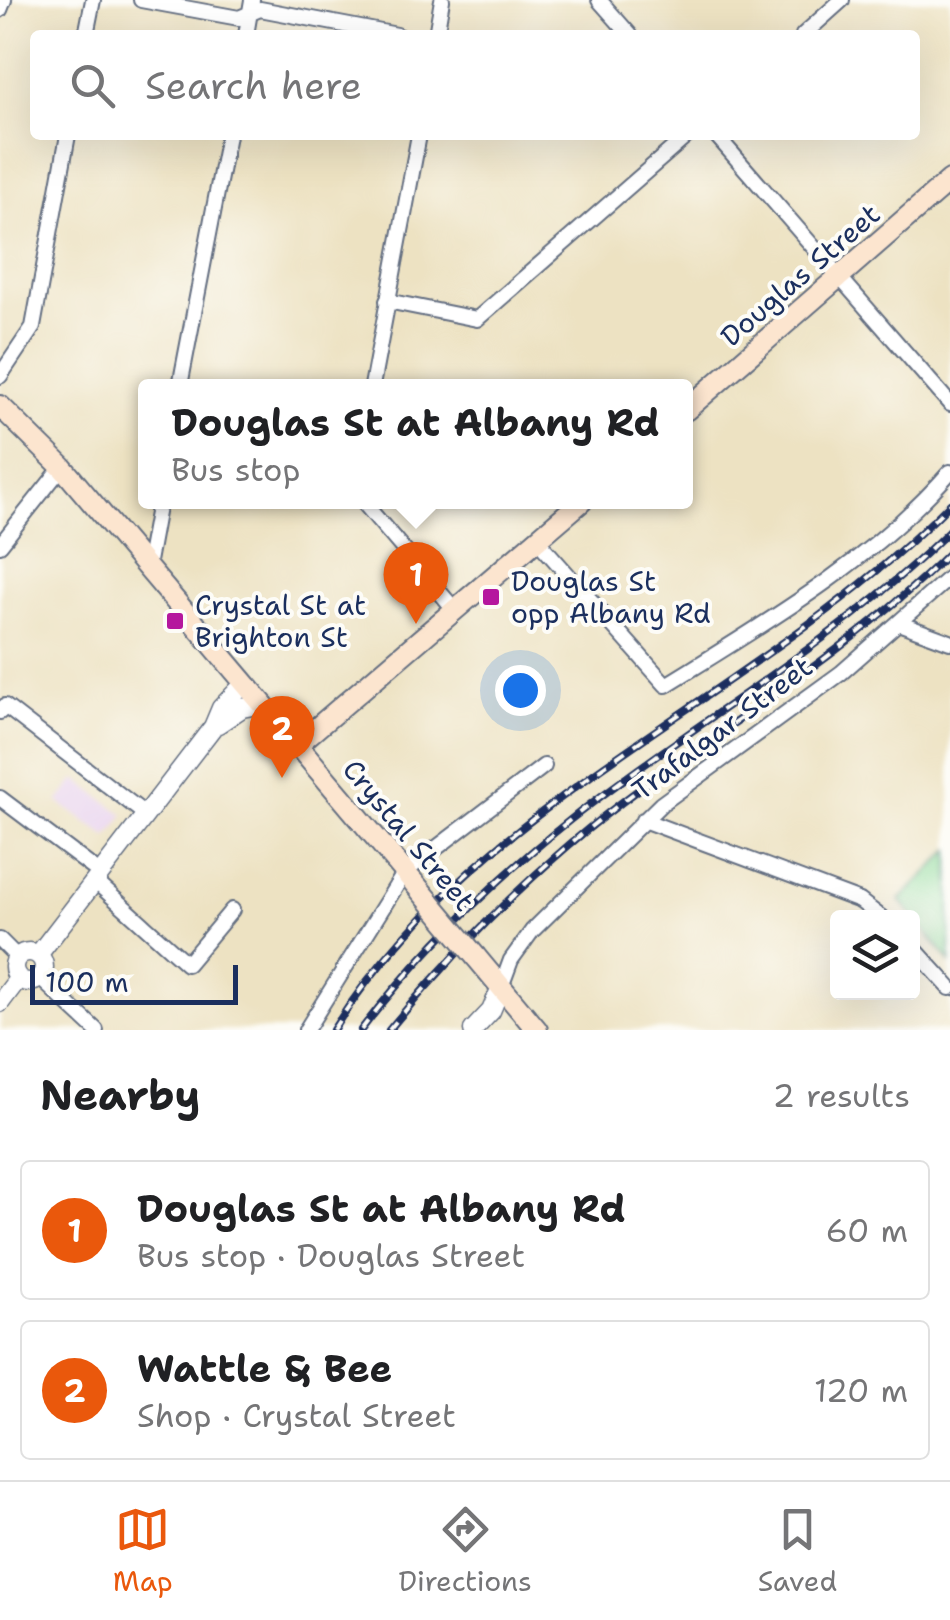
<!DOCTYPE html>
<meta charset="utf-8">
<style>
:root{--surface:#fff;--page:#f2f2f2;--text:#202124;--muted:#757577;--line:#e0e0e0;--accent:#ea580c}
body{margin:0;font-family:"Shantell Sans",sans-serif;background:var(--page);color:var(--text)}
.controls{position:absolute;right:30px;bottom:30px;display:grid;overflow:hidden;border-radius:10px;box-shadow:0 10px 40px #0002}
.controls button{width:90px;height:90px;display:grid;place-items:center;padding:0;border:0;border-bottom:2px solid var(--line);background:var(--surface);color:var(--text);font:50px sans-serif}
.scale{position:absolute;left:30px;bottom:25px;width:208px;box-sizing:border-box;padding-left:10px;border:5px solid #1b2f5e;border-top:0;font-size:28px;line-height:35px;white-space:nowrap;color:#1b2f5e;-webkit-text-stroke:8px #fdfcf7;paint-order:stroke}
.you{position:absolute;left:520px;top:690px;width:35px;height:35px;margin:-25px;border:8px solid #fff;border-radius:50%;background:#1a73e8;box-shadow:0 0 0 15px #1a73e833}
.badge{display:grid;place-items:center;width:65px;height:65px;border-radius:50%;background:var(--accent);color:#fff;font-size:32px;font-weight:700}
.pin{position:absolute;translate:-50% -82px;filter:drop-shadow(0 2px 5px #0008)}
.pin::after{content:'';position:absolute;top:52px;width:35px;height:30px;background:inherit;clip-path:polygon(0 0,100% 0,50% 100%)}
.popup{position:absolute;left:138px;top:379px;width:555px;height:130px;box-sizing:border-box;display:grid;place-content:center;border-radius:10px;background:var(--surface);filter:drop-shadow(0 2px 8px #0005);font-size:32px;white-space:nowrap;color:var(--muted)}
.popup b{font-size:38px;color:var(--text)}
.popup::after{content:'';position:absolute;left:50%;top:100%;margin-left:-20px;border:20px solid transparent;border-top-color:var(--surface)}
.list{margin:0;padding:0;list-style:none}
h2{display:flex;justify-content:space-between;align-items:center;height:130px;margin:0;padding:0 40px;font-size:42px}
h2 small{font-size:32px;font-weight:400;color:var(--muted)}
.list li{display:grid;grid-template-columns:65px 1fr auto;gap:30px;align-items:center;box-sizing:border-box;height:140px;margin:0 20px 20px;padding:0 20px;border:2px solid var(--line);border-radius:10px}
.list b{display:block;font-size:38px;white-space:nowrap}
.list p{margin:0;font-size:32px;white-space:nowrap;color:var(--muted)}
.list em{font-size:32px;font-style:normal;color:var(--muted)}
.icon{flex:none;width:55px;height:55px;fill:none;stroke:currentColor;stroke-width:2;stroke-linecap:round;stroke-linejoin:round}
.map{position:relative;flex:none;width:950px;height:1030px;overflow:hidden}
.search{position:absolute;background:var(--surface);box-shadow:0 10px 40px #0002;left:30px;right:30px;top:30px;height:110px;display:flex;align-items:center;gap:25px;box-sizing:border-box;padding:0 35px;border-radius:10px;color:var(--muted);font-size:38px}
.sheet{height:450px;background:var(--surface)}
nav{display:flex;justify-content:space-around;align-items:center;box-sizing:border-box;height:140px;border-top:2px solid var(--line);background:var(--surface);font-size:28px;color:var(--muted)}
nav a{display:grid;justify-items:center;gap:5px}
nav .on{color:var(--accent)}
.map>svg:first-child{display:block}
.built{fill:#e8d2ef}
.green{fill:#88d897;stroke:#52847a;stroke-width:2.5}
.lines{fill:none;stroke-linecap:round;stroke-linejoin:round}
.minor-casing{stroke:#646e81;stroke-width:18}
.tertiary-casing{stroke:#646e81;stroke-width:21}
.secondary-casing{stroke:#646e81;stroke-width:24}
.minor{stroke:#fff;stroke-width:14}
.tertiary{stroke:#fff;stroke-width:18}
.secondary{stroke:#fce5cf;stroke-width:20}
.rail-casing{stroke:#1b2f5e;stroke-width:8}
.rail{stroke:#fdfcf7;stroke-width:4;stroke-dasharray:11;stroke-linecap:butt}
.secondary-bridge-casing{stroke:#646e81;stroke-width:24;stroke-linecap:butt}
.secondary-bridge{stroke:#fce5cf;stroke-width:20}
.poi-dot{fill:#b5179e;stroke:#fdfcf7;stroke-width:4}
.labels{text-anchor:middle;stroke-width:8;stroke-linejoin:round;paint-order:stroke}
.street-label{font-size:28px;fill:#1b2f5e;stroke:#fdfcf7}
.poi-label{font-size:28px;fill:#1b2f5e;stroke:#fdfcf7;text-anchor:start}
</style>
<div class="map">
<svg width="950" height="1030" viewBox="0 0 950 1030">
<rect width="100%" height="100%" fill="#fdfcf7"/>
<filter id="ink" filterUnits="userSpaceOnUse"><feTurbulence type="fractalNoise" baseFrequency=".01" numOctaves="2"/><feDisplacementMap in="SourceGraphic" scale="20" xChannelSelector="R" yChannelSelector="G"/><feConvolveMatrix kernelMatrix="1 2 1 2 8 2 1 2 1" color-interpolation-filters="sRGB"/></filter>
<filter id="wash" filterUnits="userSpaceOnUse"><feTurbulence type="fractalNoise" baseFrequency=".0048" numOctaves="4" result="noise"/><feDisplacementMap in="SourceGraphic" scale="40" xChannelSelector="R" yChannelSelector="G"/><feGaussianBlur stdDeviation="2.25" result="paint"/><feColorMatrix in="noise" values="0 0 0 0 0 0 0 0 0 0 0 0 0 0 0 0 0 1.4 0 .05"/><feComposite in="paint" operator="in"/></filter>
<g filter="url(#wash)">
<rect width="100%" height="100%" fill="#ede2c2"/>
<!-- built -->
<path class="built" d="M76,779L124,815L108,837L58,802Z"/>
<!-- green -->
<path class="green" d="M950,850V962L900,900Z"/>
</g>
<g filter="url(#ink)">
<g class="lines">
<defs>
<path id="minor" d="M141,0L239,18L260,9L397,35
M599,0L630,35
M0,10L4,0
M86,35L93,0
M246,35L252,0
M436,35L442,0
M803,35L842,0
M716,135L950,404
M387,301L477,319L688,135
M0,376L33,327L68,135
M180,386L228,135
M372,386L419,135
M363,502L455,610
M537,540L666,685C766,623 872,561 950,472
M0,545L62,467
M147,567L159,502
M901,624L950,642
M0,712L5,706L146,815
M0,798L101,874
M643,820L860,901L882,918
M95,881L187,964L232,910
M0,940L17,957
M912,946L950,988
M40,978L96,1030
M501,987L511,960L532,931L661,804L841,673L950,577
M306,1030L405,872L544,766"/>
<path id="tertiary" d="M218,724L242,708L263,704
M14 967a15 15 0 1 1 30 0a15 15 0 1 1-30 0Z
M38,955L213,727L221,708L245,683
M0,1003L18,979
M473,1030L491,1011L501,987"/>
<path id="secondary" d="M0,406L62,467L415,884
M686,410L950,180
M298,744L581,502
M476,957L537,1030"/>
</defs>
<!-- minor casing -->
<use href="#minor" class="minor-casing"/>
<!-- tertiary casing -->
<use href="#tertiary" class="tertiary-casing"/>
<!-- secondary casing -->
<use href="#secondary" class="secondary-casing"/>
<!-- minor -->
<use href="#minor" class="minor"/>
<!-- tertiary -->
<use href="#tertiary" class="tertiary"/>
<!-- secondary -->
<use href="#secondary" class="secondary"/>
<defs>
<path id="rail" d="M333,1030C483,793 759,698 950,504
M361,1030C420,953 494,881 570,820C695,721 836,644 950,530
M389,1030C464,940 546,857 641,788C746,713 858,644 950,552"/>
</defs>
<!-- rail casing -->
<use href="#rail" class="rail-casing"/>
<!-- rail -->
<use href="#rail" class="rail"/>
<defs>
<path id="secondary-bridge" d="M415,884L476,957"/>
</defs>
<!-- secondary-bridge casing -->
<use href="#secondary-bridge" class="secondary-bridge-casing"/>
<!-- secondary-bridge -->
<use href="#secondary-bridge" class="secondary-bridge"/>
</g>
</g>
<!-- markers -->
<g class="poi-dot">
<rect x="481" y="587" width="20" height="20" rx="5"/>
<rect x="165" y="611" width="20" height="20" rx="5"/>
</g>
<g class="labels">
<!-- street labels -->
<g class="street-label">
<text transform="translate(800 275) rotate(-41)" y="10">Douglas Street</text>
<text transform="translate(722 728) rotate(-37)" y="10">Trafalgar Street</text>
<text transform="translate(409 835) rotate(50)" y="10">Crystal Street</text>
</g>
<!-- poi labels -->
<g class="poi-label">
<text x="511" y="591">Douglas St<tspan x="511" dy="32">opp Albany Rd</tspan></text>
<text x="195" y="615">Crystal St at<tspan x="195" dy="32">Brighton St</tspan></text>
</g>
</g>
</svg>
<div class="controls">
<button><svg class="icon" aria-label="layers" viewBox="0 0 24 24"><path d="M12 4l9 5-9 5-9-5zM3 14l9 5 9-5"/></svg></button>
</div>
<div class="scale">100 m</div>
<div class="you"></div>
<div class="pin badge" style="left:416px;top:624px">1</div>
<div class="popup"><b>Douglas St at Albany Rd</b>Bus stop</div>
<div class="pin badge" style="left:282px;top:778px">2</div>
<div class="search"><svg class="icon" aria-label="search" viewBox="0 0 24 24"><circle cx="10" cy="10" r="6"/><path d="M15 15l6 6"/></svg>Search here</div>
</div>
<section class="sheet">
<h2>Nearby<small>2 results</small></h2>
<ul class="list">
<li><span class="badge">1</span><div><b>Douglas St at Albany Rd</b><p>Bus stop · Douglas Street</p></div><em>60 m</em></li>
<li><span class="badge">2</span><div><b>Wattle &amp; Bee</b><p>Shop · Crystal Street</p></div><em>120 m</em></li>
</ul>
</section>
<nav>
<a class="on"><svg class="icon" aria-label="map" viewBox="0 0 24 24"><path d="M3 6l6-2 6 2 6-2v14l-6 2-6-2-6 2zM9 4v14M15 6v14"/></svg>Map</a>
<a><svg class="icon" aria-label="directions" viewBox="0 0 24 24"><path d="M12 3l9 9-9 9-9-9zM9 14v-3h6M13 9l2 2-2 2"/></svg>Directions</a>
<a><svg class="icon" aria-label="saved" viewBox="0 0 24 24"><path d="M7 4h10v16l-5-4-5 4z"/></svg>Saved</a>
</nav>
